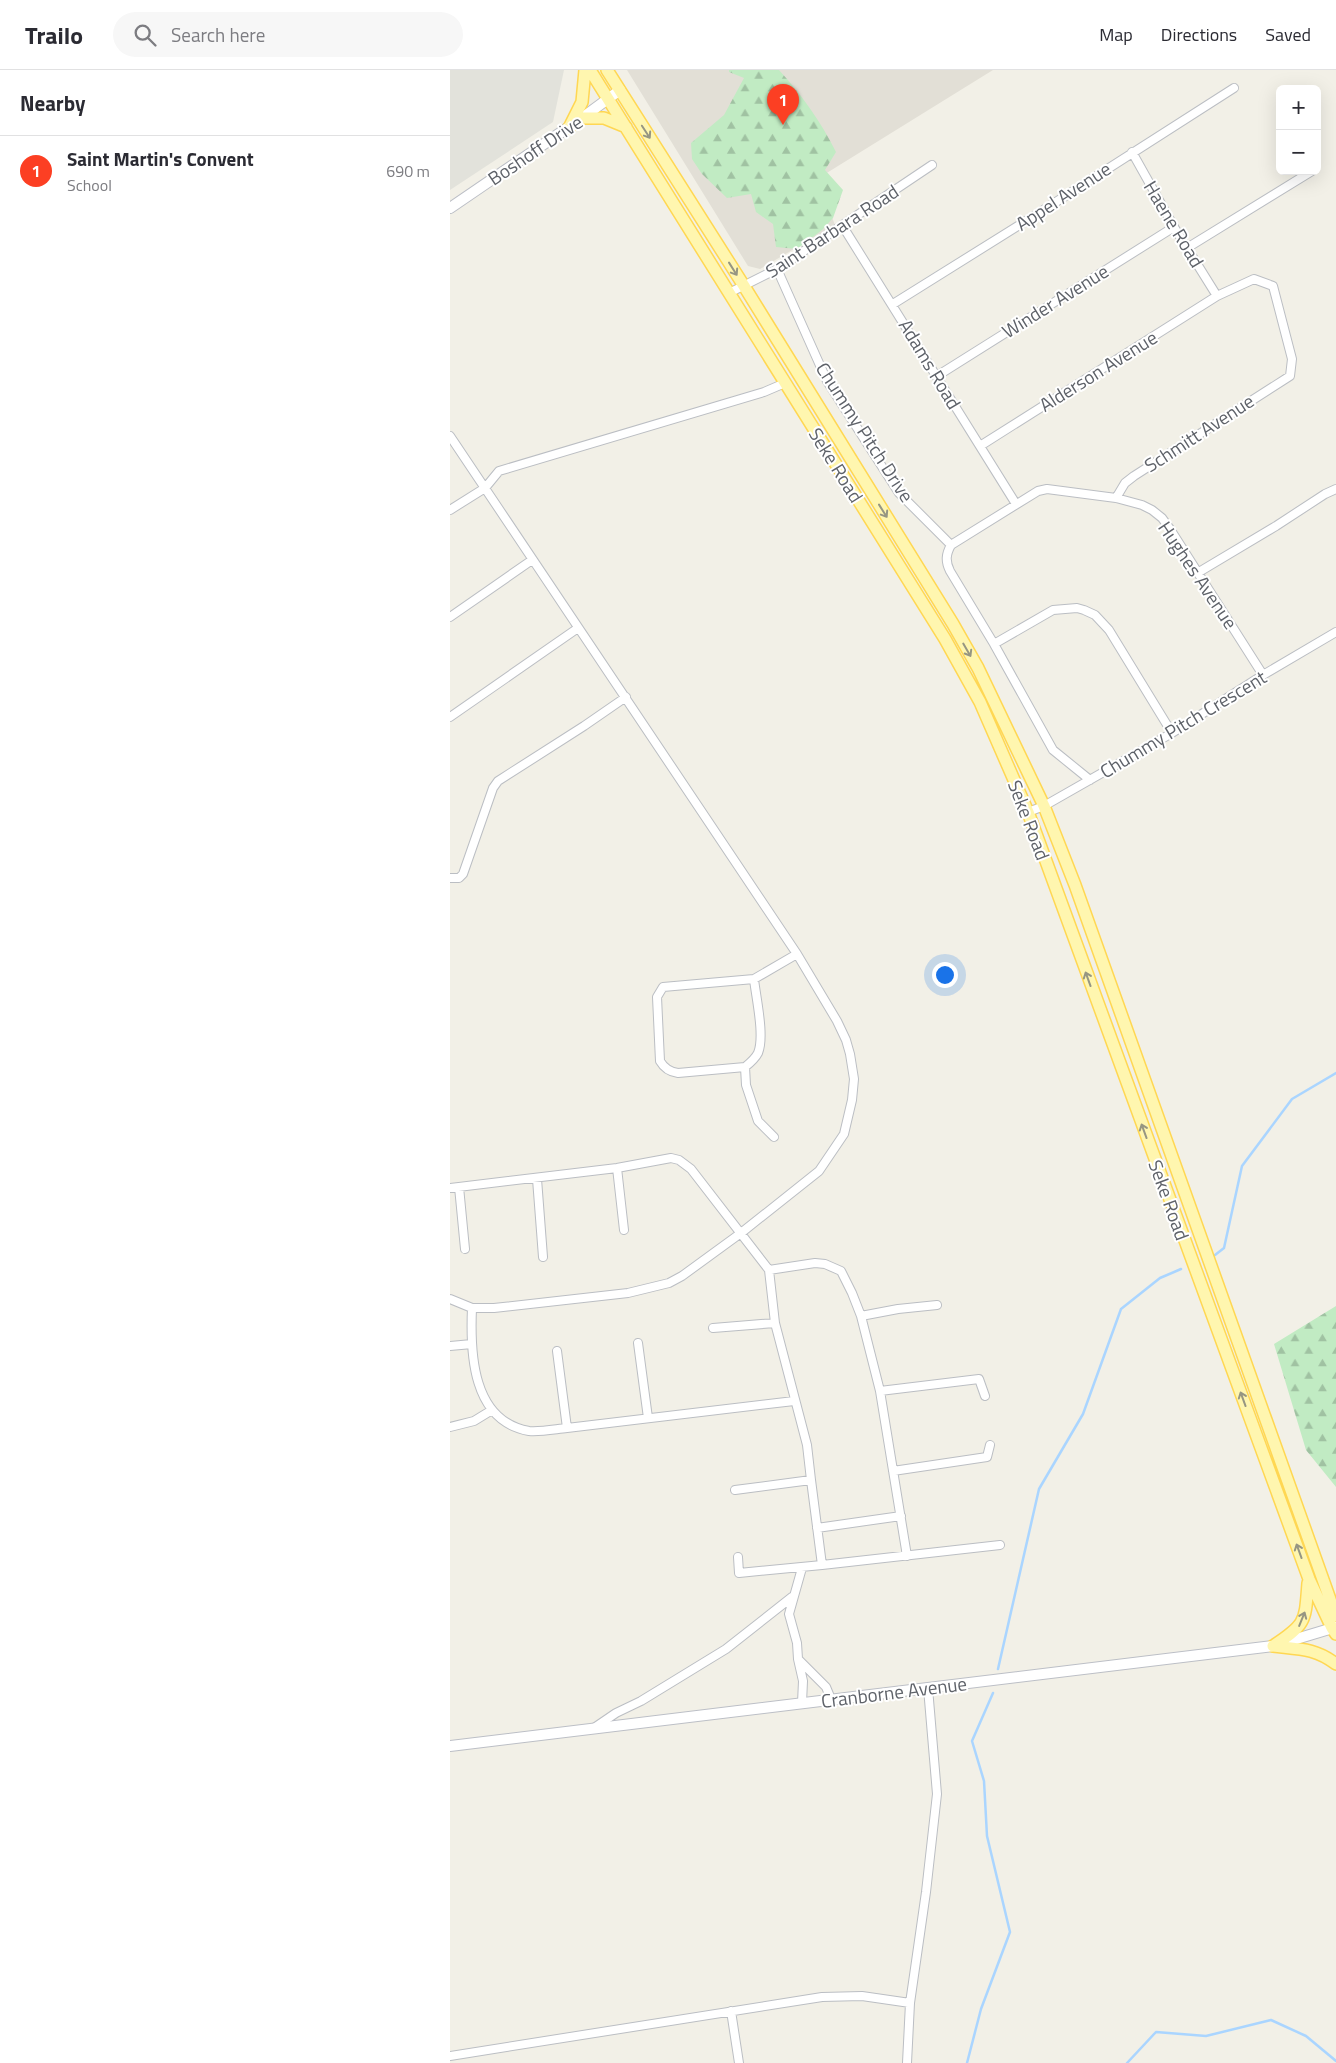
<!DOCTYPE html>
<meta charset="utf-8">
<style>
:root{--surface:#fff;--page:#f7f7f7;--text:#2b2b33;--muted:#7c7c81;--line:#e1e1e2;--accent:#fc3f23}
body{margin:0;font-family:"Titillium Web",sans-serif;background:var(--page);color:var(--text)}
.controls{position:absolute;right:15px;top:15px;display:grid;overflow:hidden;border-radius:8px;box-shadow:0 5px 20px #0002}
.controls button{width:45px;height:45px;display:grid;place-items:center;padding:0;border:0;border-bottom:1px solid var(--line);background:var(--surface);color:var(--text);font:25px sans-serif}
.you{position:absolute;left:494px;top:904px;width:18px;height:18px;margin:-12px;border:4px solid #fff;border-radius:50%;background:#1a73e8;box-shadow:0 0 0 8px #1a73e833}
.badge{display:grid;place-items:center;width:32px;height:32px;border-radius:50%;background:var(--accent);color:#fff;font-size:16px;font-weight:700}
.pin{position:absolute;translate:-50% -41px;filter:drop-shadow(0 1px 2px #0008)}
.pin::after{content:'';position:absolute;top:26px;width:18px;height:15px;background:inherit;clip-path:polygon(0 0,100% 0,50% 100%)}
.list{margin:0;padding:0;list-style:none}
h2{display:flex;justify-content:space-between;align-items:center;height:65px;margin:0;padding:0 20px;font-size:21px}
h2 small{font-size:16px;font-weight:400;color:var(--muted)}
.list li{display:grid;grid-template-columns:32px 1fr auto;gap:15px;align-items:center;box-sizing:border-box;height:70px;padding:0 20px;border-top:1px solid var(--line)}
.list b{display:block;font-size:19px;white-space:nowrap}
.list p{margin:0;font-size:16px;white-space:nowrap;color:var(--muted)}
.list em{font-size:16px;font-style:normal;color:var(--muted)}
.icon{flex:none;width:28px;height:28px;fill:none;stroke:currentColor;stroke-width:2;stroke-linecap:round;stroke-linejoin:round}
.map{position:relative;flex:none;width:886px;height:1993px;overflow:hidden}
header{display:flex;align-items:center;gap:30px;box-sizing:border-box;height:70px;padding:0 25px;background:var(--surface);border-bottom:1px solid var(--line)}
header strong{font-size:24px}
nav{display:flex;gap:28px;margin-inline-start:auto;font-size:18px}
.search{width:350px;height:45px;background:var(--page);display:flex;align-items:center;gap:12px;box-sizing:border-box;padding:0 18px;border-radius:28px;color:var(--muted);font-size:19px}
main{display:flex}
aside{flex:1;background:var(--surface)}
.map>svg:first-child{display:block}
.industrial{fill:#e2e2db}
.education{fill:#e2dfd6}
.forest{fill:url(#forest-firs)}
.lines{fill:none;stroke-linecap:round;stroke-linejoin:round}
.stream{stroke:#aad5ff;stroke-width:2.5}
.street-casing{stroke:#bbbec3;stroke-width:10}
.secondary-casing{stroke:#bcbfc6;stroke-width:12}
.primary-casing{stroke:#ffd753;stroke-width:14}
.street{stroke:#fff;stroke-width:8}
.secondary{stroke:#fff;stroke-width:10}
.primary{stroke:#fff6af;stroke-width:11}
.oneway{stroke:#969682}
.labels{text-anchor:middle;stroke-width:4;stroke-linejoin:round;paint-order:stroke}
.street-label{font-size:19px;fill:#5e6269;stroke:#fff}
</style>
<header>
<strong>Trailo</strong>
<div class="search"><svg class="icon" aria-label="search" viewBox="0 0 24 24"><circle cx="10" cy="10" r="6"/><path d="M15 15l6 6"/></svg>Search here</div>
<nav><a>Map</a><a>Directions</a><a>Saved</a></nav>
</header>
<main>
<aside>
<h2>Nearby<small></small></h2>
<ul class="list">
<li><span class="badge">1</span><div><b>Saint Martin's Convent</b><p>School</p></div><em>690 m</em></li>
</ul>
</aside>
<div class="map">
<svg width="886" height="1993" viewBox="0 0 886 1993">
<defs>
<pattern id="forest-firs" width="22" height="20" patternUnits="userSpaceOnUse" patternTransform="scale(1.25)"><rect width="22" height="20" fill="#c1ebc3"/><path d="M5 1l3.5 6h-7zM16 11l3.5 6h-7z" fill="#a0c2a2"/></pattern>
</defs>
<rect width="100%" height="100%" fill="#f2f0e7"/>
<!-- industrial -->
<path class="industrial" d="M0,0H114L103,52L0,120Z"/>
<!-- education -->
<path class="education" d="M177,0H543L367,109L385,155L310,199L298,196Z"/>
<!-- forest -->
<path class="forest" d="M279,0H329C352,25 371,52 386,82L375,100L393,120L383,148L372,160L347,179L326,177L323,154L306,142L301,124L277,128L252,104L242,89L241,73L274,45L294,8L279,2Z
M886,1236V1417L856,1380L824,1274Z"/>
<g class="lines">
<!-- stream -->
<path class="stream" d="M765,1185L774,1178L792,1096L842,1029L886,1003
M548,1599L589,1419L633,1344L671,1239L710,1208L731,1199
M517,1993L531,1939L560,1862L537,1766L534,1711L522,1671L543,1623
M677,1993L706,1962L756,1966L821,1950L856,1966L886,1991"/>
<defs>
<path id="street" d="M682,82L724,157L767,226
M392,155L566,434
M737,178L862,101
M327,199L377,311L449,423L501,475C496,484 495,491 500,501L544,574L603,680L640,710
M279,223L327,199L482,95
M443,234L595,139L784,18
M487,306L724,157
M0,366L347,884L387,951L396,970L400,984L404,1009L402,1030L394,1064L369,1101L291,1163L232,1206L219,1213L178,1223L44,1238H22L0,1229
M530,376L767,226L804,209L823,216L842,289L840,306L684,406L675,413L666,428
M0,440L35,418L49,401L314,322L335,313
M501,475L588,421L597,419L666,428L692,435L702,440L712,448L720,459L813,605
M749,502L826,456L875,424L886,419
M0,547L82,490
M544,574L603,540L627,538L634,540L645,545L659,560L722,663
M0,647L128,558
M578,742L594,736L722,663L813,605L886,562
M0,808H9L13,804L43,718L48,711L134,656L176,627
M304,909C306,928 315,966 308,983C305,989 300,993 295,997L228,1003C220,1002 214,998 210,991L207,927L213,917L304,909L347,884
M295,997L296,1015L308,1051L324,1067
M167,1098L174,1160
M87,1109L93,1187
M9,1117L15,1179
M0,1118L167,1098L221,1088L229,1090L241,1099L319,1200L325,1253L357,1375L361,1410L285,1420
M319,1200L365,1193L375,1194L391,1201L402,1223L411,1246L430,1321L457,1486
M22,1238C20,1283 22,1351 79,1361C91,1362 106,1359 117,1358L344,1331
M411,1246L448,1239L487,1235
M263,1258L325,1253
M188,1273L198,1348
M0,1276L22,1274
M107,1281L117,1358
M430,1321L529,1309L535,1326
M0,1357L24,1351L42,1340
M443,1401L537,1387L540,1375
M367,1458L451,1446
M288,1487L289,1503L372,1495L361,1410
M372,1495L550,1475
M352,1498L339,1544L347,1573L348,1589L353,1611L352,1633
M349,1590L376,1617L381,1629
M144,1658L166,1643L191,1631L276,1579L342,1527
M281,1941L289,1993
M0,1986L372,1927L412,1926L460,1933
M457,1993L460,1933L476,1822L487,1724L478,1618"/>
<path id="secondary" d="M0,138L132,48L170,20
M0,1676L823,1576L886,1557"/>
<path id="primary" d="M140,0L495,569L530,632L578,742L859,1509L882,1558L886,1564
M157,0L294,216L503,554L528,598L594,736L625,815L886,1546
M132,48H154L176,57
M119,58L132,32L135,0
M823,1576C857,1554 855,1551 858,1513
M823,1576C849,1579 865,1578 886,1594"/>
</defs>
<!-- street casing -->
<use href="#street" class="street-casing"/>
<!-- secondary casing -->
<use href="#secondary" class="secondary-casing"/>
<!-- primary casing -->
<use href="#primary" class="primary-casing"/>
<!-- street -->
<use href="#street" class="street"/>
<!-- secondary -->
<use href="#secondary" class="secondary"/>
<!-- primary -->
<use href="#primary" class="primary"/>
</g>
<!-- one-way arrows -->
<defs><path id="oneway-shaft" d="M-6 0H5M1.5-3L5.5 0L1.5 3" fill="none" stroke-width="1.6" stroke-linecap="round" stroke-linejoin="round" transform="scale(1.25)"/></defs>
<g class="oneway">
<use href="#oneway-shaft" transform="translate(196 62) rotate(57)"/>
<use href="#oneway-shaft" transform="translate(283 199) rotate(58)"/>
<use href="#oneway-shaft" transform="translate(433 441) rotate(58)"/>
<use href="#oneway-shaft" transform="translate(517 580) rotate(60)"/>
<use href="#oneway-shaft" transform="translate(638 909) rotate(-110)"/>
<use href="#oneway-shaft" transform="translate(694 1061) rotate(-110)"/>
<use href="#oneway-shaft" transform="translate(793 1329) rotate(-110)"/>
<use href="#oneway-shaft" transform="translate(849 1481) rotate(-110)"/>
<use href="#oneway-shaft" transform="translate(852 1549) rotate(-68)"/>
</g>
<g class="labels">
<!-- street labels -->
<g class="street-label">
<text transform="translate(85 80) rotate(-34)" y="7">Boshoff Drive</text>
<text transform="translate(613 126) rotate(-33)" y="7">Appel Avenue</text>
<text transform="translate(724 154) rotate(59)" y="7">Haene Road</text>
<text transform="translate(382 161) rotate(-33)" y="7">Saint Barbara Road</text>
<text transform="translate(605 231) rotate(-32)" y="7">Winder Avenue</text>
<text transform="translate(480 294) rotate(59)" y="7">Adams Road</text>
<text transform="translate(648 301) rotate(-32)" y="7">Alderson Avenue</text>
<text transform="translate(415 362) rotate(57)" y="7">Chummy Pitch Drive</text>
<text transform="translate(749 363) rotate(-33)" y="7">Schmitt Avenue</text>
<text transform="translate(386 395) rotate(58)" y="7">Seke Road</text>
<text transform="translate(748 505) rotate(56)" y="7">Hughes Avenue</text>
<text transform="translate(733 654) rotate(-31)" y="7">Chummy Pitch Crescent</text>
<text transform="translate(579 750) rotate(69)" y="7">Seke Road</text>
<text transform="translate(719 1130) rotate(70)" y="7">Seke Road</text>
<text transform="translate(444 1622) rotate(-7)" y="7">Cranborne Avenue</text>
</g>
</g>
</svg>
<div class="controls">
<button>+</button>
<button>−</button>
</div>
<div class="you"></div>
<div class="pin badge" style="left:333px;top:55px">1</div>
</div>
</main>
